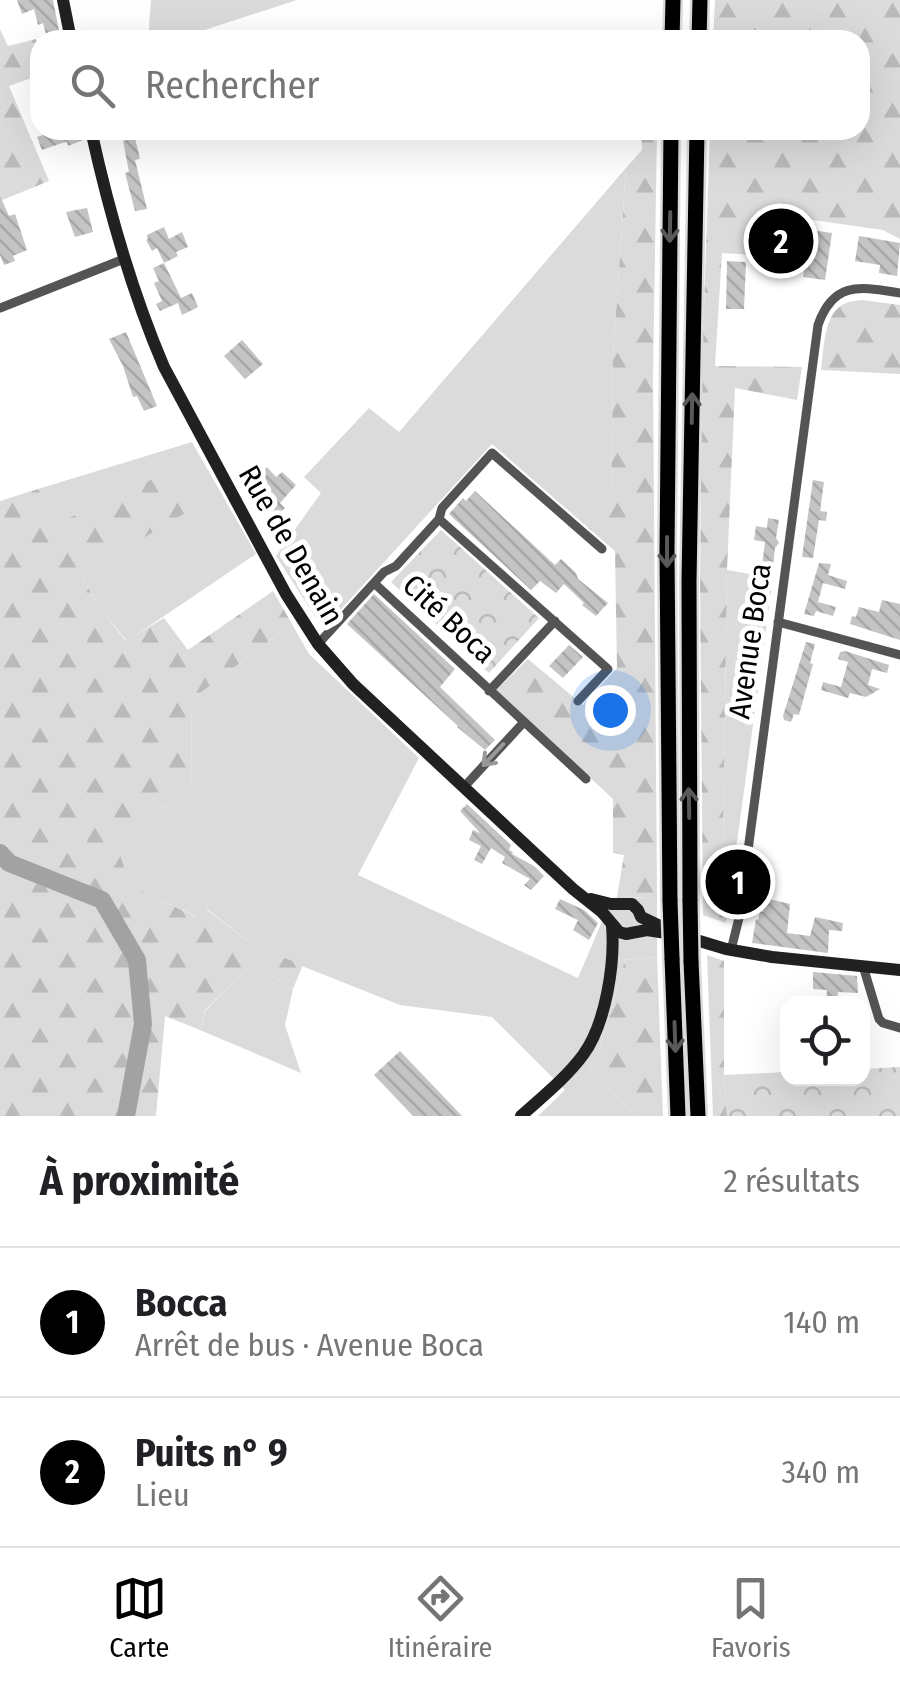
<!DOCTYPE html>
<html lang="fr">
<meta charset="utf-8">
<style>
:root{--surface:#fff;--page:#f6f6f6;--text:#202124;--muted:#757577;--line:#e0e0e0;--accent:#000}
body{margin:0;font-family:"Fira Sans Condensed",sans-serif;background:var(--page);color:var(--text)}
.controls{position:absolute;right:30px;bottom:30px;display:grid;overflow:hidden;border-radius:20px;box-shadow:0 10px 40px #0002}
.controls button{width:90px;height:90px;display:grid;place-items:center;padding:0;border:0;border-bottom:2px solid var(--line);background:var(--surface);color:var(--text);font:50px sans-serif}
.you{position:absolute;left:610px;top:710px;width:35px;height:35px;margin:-25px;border:8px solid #fff;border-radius:50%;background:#1a73e8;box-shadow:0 0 0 15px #1a73e833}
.badge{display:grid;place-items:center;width:65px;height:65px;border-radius:50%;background:var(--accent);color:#fff;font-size:32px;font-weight:700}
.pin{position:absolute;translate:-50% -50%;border:5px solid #fff;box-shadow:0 2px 10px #0006}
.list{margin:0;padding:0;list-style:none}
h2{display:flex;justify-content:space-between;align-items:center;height:130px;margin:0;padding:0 40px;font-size:42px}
h2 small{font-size:32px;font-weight:400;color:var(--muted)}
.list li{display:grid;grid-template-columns:65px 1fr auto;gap:30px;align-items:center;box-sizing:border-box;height:150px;padding:0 40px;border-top:2px solid var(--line)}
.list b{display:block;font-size:38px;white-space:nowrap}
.list p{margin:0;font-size:32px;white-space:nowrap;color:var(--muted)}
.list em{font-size:32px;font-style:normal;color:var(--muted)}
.icon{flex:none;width:55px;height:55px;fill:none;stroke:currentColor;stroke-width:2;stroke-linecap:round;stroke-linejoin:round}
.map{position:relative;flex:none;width:900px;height:1116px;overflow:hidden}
.search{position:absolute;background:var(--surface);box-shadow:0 10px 40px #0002;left:30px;right:30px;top:30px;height:110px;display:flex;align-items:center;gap:25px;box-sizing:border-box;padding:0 35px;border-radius:30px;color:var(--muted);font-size:38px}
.sheet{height:430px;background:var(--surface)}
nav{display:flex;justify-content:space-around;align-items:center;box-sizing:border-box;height:140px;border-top:2px solid var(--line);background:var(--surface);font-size:28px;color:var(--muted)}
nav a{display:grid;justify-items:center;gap:5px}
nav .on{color:var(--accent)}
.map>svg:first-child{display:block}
.grass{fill:#dbdbdb}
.forest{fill:url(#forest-firs)}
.park{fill:url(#park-crowns)}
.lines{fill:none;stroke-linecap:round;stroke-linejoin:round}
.river{stroke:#a2a2a2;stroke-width:18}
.building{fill:url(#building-back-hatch)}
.highway-casing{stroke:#dbdbdb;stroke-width:20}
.street{stroke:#545454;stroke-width:9}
.secondary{stroke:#212121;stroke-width:12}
.highway{stroke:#000;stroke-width:15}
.highway-bridge-casing{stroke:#dbdbdb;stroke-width:20;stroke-linecap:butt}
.highway-bridge{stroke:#000;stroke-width:15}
.oneway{stroke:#595959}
.oneway2{stroke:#989898}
.labels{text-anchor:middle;stroke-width:10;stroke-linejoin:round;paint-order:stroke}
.street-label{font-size:30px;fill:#000;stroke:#fff}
</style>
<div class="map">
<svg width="900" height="1116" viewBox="0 0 900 1116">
<defs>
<pattern id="forest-firs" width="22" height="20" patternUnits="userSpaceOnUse" patternTransform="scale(2.5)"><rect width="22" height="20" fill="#dbdbdb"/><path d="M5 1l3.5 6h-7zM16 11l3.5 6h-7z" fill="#bababa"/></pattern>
<pattern id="park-crowns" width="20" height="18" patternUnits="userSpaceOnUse" patternTransform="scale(2.5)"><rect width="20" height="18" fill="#dbdbdb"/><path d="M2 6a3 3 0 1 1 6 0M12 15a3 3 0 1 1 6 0" fill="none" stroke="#bababa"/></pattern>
<pattern id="building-back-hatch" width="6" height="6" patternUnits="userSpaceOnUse" patternTransform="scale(2.5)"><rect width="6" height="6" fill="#c4c4c4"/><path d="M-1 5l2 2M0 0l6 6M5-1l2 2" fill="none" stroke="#a7a7a7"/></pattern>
</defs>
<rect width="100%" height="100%" fill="#fff"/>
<!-- grass -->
<path class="grass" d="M151,0H297L174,40H148Z
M626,168L613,356L611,498L585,525L492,444L323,629L276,556L321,493L304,477L369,408L399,432Z
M192,442L256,554L127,641L100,609L81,575L191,509L164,475L58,524L38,489Z
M727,570L773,578L726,923L722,914Z
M292,624L309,654L419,758L358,875L578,978L603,919L617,897L657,898V957L625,960L598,1054L589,1071L636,1116H538L565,1090L492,1017L400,1005L257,948L207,909L198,917L129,886L120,853L150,814L191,793L192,699Z
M255,965L293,989L285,1025L301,1073L200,1030L205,1011L237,978Z"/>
<!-- forest -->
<path class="forest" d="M715,0H900V239L883,230L806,219L767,256L722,253L715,366L802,367L797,400L735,388L727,570L722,913L726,923L703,915L700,588L702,364L710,130H860V40H713Z
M0,29L8,46L36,39L40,75L9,86L49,181L0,201Z
M641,130H657L653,379L657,898L617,897L624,855L613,853V799L496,690L528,659L583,705L617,668L615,551L585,525L611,498L613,356L626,168L642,150Z
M862,300L900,305V374L821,370C824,350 823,312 846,303C851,301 856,301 862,300Z
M164,474L192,509L81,575L100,609L126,641L164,618L188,650L273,591L292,624L192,699L191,793L150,814L120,854L130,886L197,917L206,909L257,948L303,965L293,989L255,965L237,978L205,1010L200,1030L165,1016L156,1116H0V501L38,489L58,523Z
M707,955L724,961V1075L727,1116H713Z
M657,957L663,1116H636L589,1071L598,1054L625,960Z"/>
<!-- park -->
<path class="park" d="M441,530L539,618L489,673L391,582Z
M900,1067V1116H727L724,1075L787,1072L788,1078H862L863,1069Z"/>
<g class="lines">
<!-- river -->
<path class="river" d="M0,853L9,863L102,900L137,960L143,1024L126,1116"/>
</g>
<!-- building -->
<path class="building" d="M17,0H53L60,36L51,37L50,33L46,34L43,23L38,25L34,9L22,14Z
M48,130H81L83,140L68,146L67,142L62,143L42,150L37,137L49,133Z
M135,138L140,159L135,160L147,209L135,211L125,173L129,172L123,141Z
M0,196L9,216L15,214L27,250L13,256L15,261L4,265L0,255Z
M87,208L93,232L75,237L66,212Z
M164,227L169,239L182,232L188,247L176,252L178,256L164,263L181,298L192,293L198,307L182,315L178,303L160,311L156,304L162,301L154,283L159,281L153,268L164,263L157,248L152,251L146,240L148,239L147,235Z
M811,230L832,233L825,280L803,277Z
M859,236L900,243L897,276L879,273L880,265L855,261Z
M727,261L746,262L744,309H726Z
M126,332L157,406L144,411L137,396L133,397L123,366L109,339Z
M242,340L263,364L245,379L224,356Z
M267,467L276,477L282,472L296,485L280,503L285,508L277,516L247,488Z
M813,480L824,482L820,511L827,512L826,521L819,520L813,558L802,557Z
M475,491L555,565L561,559L576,573L578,579L608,603L596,616L582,605L584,603L564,584L556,593L540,581L531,590L449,514L463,498L466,501Z
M768,518L779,520L776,538L779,543L775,548L773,567L762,566L765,542L754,540L756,526L767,528Z
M819,563L831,564L828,575L847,581L845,589L823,583L818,602L836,607L833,616L816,611L814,616L804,614Z
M374,594L455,669L440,687L495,740L485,750L457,727L458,726L347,624Z
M882,600L900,604V640L850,624L852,616L856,617L859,607L879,612Z
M806,642L815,644L810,663L813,664L799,715L794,714L791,722L784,720L783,716Z
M569,645L583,657L563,678L549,666Z
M845,651L889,665L887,673L872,669L868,685L880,689L866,697L850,693L848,698L821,690L823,682L841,687L848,662L838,659L840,652Z
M467,804L511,845L509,850L513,852L512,854L534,866L544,876L531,890L524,885L530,879L502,863L505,857L491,848L482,864L474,860L481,846L469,840L473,830L480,833L460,811Z
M765,898L790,904L787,933L810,936L815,917L843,923L842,931L829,930L828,953L752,943L756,919L758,920L760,911L763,912Z
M560,899L584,910L598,923L589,940L573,930L578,920L555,909Z
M813,972L857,976L858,993L838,992L837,1003L826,1002L827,990L813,989Z
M400,1051L462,1116H413L374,1075Z"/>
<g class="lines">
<defs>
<path id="highway" d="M672,40L673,0
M699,40L700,0
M670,901L667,552L671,130
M690,901L689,581L697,130
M672,958L678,1116
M691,961L698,1116"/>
</defs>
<!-- highway casing -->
<use href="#highway" class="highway-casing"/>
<!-- street -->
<path class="street" d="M0,308L124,259
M439,519L442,508L492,453L602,549
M374,583L586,779
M778,622L900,655
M318,644L384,572L396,566L439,519L608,669L578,701
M489,691L555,621
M464,787L523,723
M731,950L739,918L818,325C834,280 861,287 900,293
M863,966L879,1019L883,1023L900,1028"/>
<!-- secondary -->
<path class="secondary" d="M63,0L71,40
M91,130C109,212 131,290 164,367L286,594L318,644L353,684L573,889L602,912L619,932L626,934L647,930L685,936
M591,899L611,904H632L638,910L641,917L660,926
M683,936L726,949L772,957L900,970
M521,1116C542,1097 566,1078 583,1055C606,1024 615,963 612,926"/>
<!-- highway -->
<use href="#highway" class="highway"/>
<defs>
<path id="highway-bridge" d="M670,901L672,958
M690,901L691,961"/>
</defs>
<!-- highway-bridge casing -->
<use href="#highway-bridge" class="highway-bridge-casing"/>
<!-- highway-bridge -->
<use href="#highway-bridge" class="highway-bridge"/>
</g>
<!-- one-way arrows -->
<defs><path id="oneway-shaft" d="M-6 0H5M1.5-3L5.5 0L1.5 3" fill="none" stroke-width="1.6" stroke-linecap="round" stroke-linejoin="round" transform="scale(2.5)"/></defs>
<g class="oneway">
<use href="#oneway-shaft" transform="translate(670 227) rotate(91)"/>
<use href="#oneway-shaft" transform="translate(692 408) rotate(-89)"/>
<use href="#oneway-shaft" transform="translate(667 552) rotate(90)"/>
<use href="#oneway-shaft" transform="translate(689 803) rotate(-91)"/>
<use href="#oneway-shaft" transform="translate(675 1037) rotate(88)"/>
</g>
<use class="oneway2" href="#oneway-shaft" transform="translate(493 755) rotate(133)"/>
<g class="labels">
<!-- street labels -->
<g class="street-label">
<text transform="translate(291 545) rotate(60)" y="10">Rue de Denain</text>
<text transform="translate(449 619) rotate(43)" y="10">Cité Boca</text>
<text transform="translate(750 641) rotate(-82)" y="10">Avenue Boca</text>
</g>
</g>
</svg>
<div class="controls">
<button><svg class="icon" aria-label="locate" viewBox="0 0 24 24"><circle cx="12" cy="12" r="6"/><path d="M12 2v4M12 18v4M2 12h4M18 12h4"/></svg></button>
</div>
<div class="you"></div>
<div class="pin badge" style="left:738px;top:882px">1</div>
<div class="pin badge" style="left:781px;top:241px">2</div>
<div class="search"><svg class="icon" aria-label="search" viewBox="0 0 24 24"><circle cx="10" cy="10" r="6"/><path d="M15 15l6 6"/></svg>Rechercher</div>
</div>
<section class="sheet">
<h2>À proximité<small>2 résultats</small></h2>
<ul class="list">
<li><span class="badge">1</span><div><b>Bocca</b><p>Arrêt de bus · Avenue Boca</p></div><em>140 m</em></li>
<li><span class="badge">2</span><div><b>Puits n° 9</b><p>Lieu</p></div><em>340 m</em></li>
</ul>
</section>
<nav>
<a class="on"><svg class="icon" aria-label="map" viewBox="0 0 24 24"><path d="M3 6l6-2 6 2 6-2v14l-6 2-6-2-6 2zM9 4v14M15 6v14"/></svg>Carte</a>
<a><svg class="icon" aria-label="directions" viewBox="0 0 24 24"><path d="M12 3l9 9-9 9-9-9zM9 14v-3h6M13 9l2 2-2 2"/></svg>Itinéraire</a>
<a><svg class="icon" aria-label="saved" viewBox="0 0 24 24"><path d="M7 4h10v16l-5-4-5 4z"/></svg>Favoris</a>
</nav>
